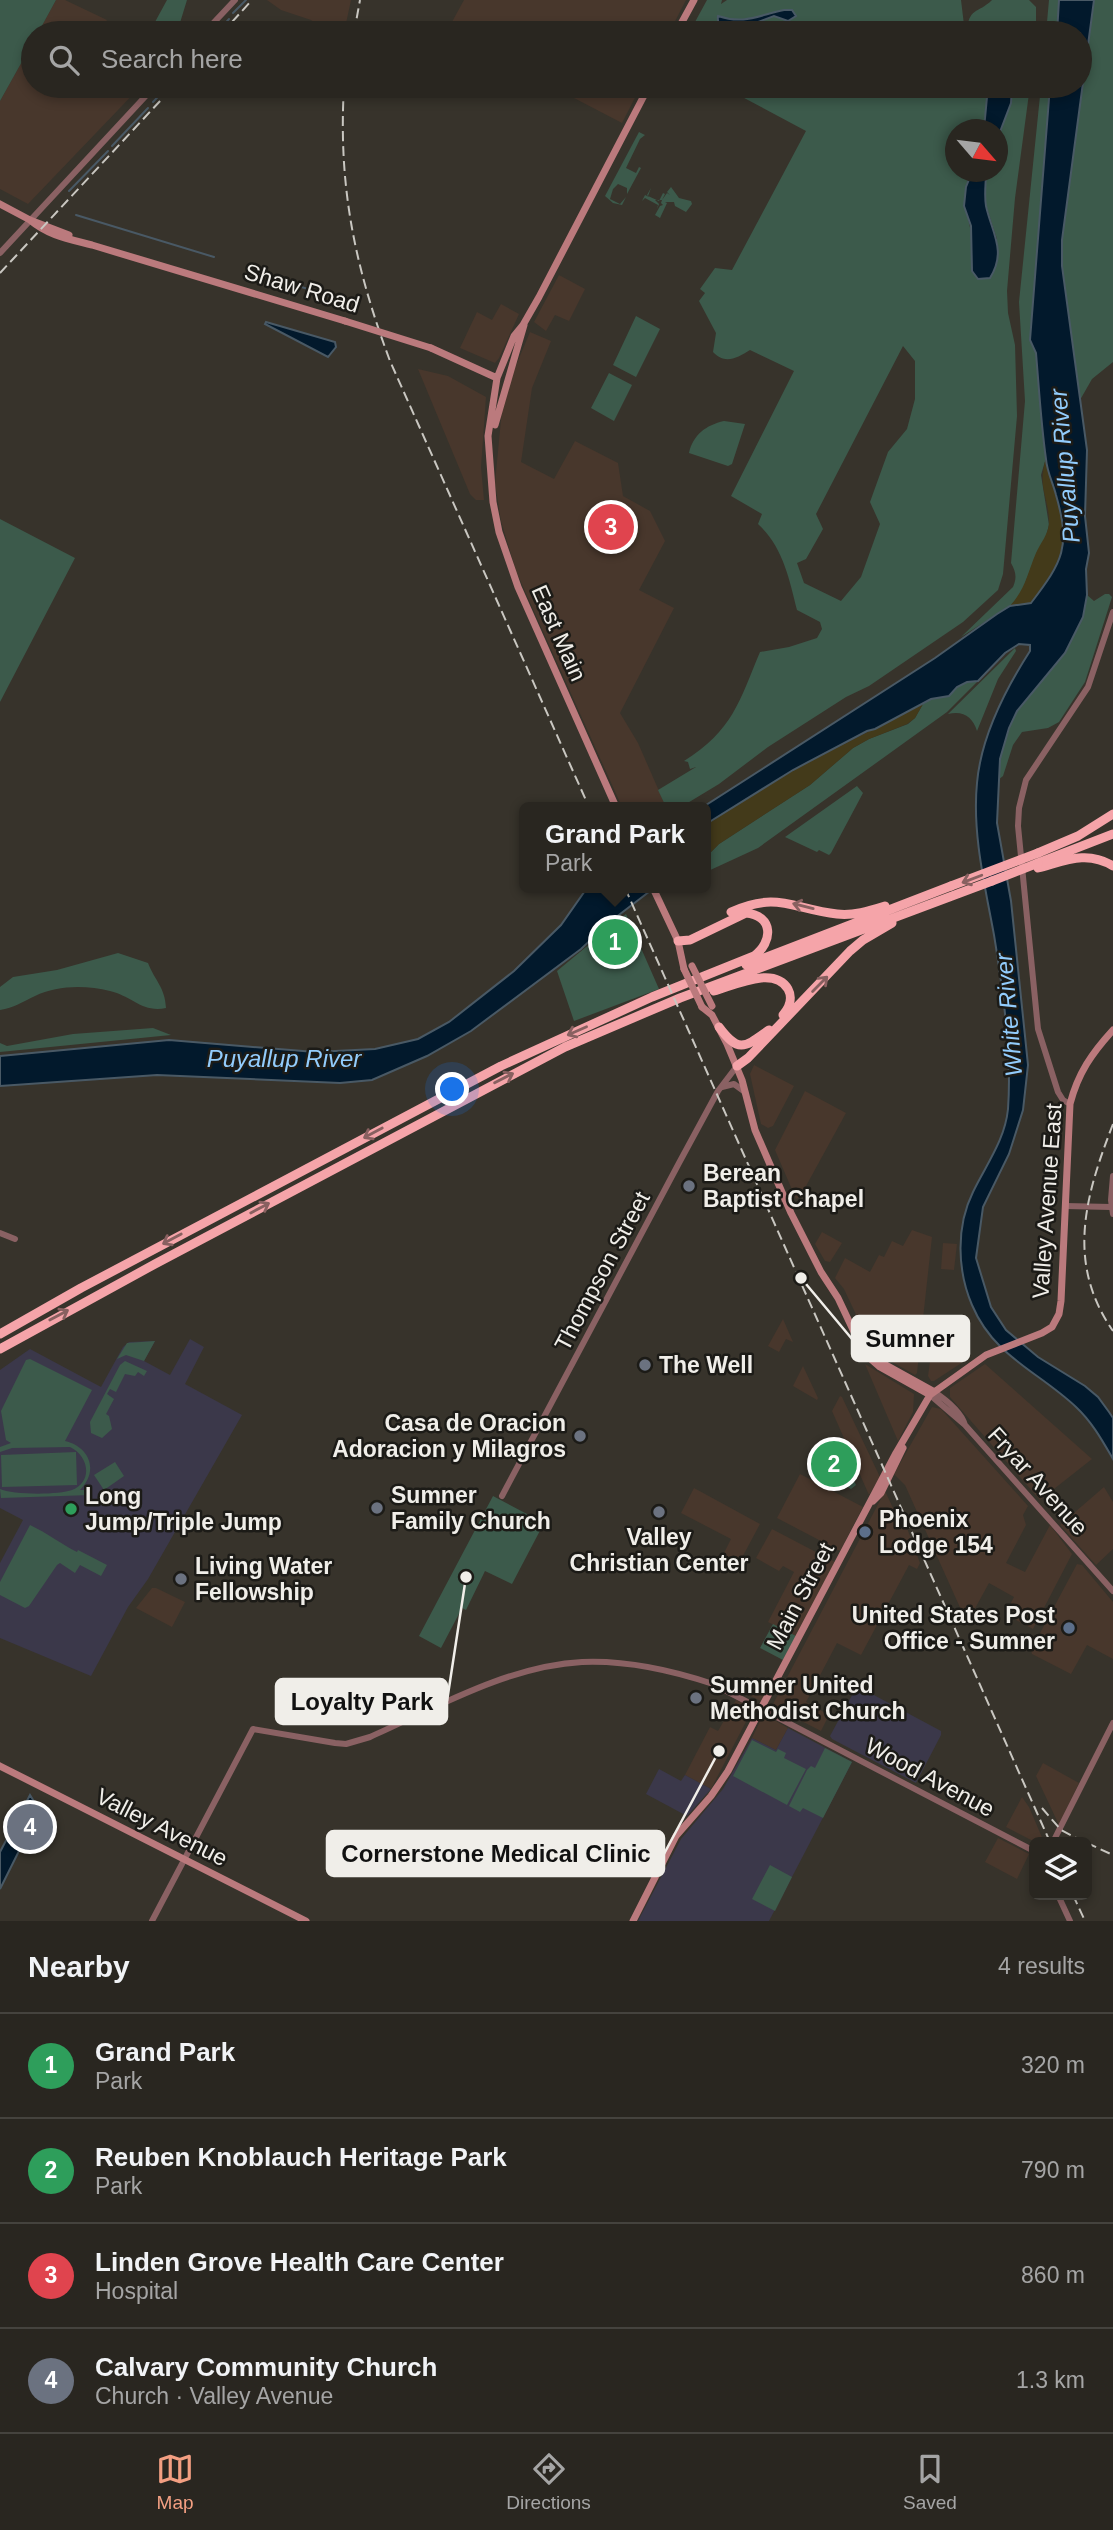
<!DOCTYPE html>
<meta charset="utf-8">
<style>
:root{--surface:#292620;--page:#312e29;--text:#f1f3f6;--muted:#a5a5a5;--line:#45433e;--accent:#f39f82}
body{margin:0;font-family:Arial,sans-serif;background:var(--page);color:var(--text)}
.controls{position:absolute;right:21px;bottom:21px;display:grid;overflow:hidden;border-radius:10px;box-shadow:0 4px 10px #0003}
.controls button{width:63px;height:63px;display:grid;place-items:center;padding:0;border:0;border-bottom:2px solid var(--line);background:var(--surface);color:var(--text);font:35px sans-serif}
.compass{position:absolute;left:945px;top:119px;width:63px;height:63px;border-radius:50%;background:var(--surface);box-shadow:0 4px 10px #0003;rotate:118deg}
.you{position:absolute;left:453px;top:1090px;width:24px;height:24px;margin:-18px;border:5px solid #fff;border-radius:50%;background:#1a73e8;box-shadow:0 0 0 10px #1a73e833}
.badge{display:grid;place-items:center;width:46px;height:46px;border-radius:50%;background:var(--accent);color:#fff;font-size:23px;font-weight:700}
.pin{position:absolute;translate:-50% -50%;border:4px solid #fff;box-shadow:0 2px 7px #0006}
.popup{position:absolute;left:519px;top:802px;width:192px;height:91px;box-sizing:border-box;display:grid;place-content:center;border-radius:10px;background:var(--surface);filter:drop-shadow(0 2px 5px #0005);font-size:23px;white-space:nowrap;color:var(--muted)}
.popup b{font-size:26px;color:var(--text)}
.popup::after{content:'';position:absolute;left:50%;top:100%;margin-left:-14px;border:14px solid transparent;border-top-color:var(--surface)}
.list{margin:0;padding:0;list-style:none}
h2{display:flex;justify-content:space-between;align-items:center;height:91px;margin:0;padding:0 28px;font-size:30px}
h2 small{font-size:23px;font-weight:400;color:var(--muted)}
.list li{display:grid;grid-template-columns:46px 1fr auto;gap:21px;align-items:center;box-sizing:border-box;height:105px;padding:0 28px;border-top:2px solid var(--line)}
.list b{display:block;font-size:26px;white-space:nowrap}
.list p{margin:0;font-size:23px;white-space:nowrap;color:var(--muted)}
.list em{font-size:23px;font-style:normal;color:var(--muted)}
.icon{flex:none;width:38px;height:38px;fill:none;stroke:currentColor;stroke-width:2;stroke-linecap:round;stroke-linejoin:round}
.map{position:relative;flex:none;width:1113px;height:1921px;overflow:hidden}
.search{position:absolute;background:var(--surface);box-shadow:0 4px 10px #0003;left:21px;right:21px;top:21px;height:77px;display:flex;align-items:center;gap:18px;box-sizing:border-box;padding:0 24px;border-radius:38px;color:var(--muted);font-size:26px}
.sheet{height:511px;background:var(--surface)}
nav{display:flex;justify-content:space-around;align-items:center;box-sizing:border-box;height:98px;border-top:2px solid var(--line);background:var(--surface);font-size:19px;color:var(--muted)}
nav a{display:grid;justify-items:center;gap:4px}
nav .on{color:var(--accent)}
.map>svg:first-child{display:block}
.commercial{fill:#48372c}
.education{fill:#3b384a}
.green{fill:#3c5a4b;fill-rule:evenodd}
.sand{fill:#433a1a}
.water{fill:#02192c;stroke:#495965;stroke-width:2}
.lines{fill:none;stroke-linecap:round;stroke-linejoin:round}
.stream{stroke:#495965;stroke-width:2}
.tertiary{stroke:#8a6163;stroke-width:6}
.secondary{stroke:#bb7a7d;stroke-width:7}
.motorway{stroke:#f5a4a9;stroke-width:9}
.rail{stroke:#c9c7c1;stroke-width:2;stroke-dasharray:10 5;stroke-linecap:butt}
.secondary-bridge{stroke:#bb7a7d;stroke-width:7}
.motorway-bridge{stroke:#f5a4a9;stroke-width:9}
.oneway{stroke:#886060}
.worship-dot{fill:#6b7280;stroke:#1c1b17;stroke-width:2.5}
.leisure-dot{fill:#2e9e5b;stroke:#1c1b17;stroke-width:2.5}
.service-dot{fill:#5c6f8a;stroke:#1c1b17;stroke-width:2.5}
.labels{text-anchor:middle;stroke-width:5;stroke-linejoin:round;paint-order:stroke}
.street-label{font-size:23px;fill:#f0eee9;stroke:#1c1b17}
.poi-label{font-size:23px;font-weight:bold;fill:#f0eee9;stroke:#1c1b17;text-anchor:start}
.water-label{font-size:24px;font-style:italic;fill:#92ccfc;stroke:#1c1b17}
.leader{fill:none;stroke:#f0eee9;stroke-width:2.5}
.callout-dot{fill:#f0eee9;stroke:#1c1b17;stroke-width:2.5}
.callout{fill:#f0eee9;stroke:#f0eee9;stroke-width:2.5}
.callout-label{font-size:24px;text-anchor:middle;font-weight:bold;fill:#111}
</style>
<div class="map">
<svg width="1113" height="1921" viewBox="0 0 1113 1921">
<rect width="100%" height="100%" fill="#37332b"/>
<!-- commercial -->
<path class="commercial" d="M56,0H65L107,20L100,33H38Z
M267,0H351L344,33H328L311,20L281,10Z
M464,0H686L669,33H452L447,31Z
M33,42V86H141L28,204L0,189V101Z
M551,86H641L622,123Z
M559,275L585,289L569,321L555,315L546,331L534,322Z
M501,304L519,314L499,358L495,363L460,348L477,312L492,320Z
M530,332L551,341L532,388L521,462L554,479L575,441L618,463L623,496L650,511L665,541L639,590L674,608L620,713L638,743L666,807H622L516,571L501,521L495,483L502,409L512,375Z
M418,369L448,376L486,397L481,467L484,500H476L470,494Z
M754,1065L794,1086L773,1126L768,1128L761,1124L750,1074Z
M805,1091L846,1113L800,1197L796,1199L775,1150Z
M912,1230L932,1237L917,1373L915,1375L887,1359L868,1340L844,1289L835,1278L845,1258L870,1272L879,1255L884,1257L892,1241L903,1246Z
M822,1232L842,1243L830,1262L825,1261L815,1244Z
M943,1243L957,1244L954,1270L941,1269Z
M783,1319L793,1342L786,1339L779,1352L768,1346Z
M934,1333H955L956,1347L966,1360L934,1381H931L928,1376Z
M865,1364L914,1394L913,1412L898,1441Z
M985,1364L1092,1459L1040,1500L950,1397V1388Z
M803,1366L818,1398L817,1400L793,1386Z
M840,1396L842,1397L880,1477L869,1495L832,1411Z
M932,1407L941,1409L1028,1506L1023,1515L1026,1525L1006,1563L1025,1572L1050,1525L1072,1554L1033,1629L1005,1614L1014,1597L989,1583L967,1623L905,1485L894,1474Z
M800,1474L863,1507L840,1551L777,1518Z
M1104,1487L1113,1502V1549L1096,1565L1060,1525Z
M694,1488L760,1524L737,1567L721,1559L731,1539L681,1513Z
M885,1491L901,1525L904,1520L920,1563L917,1569L909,1565L861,1655L837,1643L806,1702L829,1715L821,1731L772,1706Z
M772,1529L835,1562L796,1636L768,1622L794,1572L783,1566L779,1571L756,1558Z
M1077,1564L1082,1565L1113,1602V1659L1087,1645L1071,1674L1032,1654L1031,1650Z
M152,1588H156L185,1602L172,1627L136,1608Z
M749,1677L769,1687L761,1701L742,1692Z
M736,1700L751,1707L752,1710L711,1789L685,1775L710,1727L718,1731Z
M767,1716L788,1728L776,1750L752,1738L762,1717Z
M1043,1763L1079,1783L1059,1825L1036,1776Z
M1022,1797L1029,1807L1044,1842H1035L1006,1827Z
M998,1838L1029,1854L1017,1879L985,1862Z"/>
<!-- education -->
<path class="education" d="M190,1339L204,1347L185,1384L242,1415L148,1579L128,1607L91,1676L0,1638V1563L23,1520L0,1508V1370L30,1349L101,1387L123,1347L129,1342L155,1341L144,1361L170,1375Z
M857,1686L941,1731V1735L916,1783L832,1739L830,1736Z
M788,1728L852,1762L769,1921H638L681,1839L723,1789L752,1738L776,1750Z
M659,1769L681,1781L685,1775L711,1789L687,1816L646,1794Z"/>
<!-- green -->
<path class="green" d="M0,0H56L38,33H33V42L0,101Z
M167,0H187L179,26L187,33H149Z
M707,0H722L721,4L727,0H961L965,33H689Z
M992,0H1029L1036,7V33H967C968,7 978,14 992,0Z
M1049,0H1059L1057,33H1046Z
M1094,0H1113V362L1092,379L1080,400L1062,266V240Z
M734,86H986L987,97L984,129L956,130V172H972C959,206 970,214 973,247L997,239L985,202L986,172H998V137L1011,103L1012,86H1030L1015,198L1007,291L1008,313L1015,345L1017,416L1003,574L998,590L963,622L869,686L846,697L768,747L719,784L681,807H666L658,790L696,767L690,769L688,762L684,761C733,730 739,702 760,652L789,647L817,638L822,629L820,622L797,610C789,578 783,547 758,524L762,514L731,496L794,371L750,350C737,358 725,365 713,352L716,333L699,301L705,293L700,289L715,268L732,270L806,131L731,91ZM903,346L915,361V399L907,429L888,452L870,502L880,524L861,577L841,601L804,583L797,563L806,559L823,529L816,514Z
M1041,86H1050V93L1030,339L1036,352L1045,442L1046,458L1041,475L1049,525L1045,540L1037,552L1021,594L1010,606L961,637L1013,587C1017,578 1016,572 1011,563L1025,401L1019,302Z
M639,132L645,135L640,139L626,168L636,173L639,167L641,168L627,194V188L618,184L613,189L610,199L620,204L626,197L622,205L613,203L605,196Z
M671,187L679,198L691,201L692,204L686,212L675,206L674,202H665L667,203L660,218L655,215L660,206L663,205L661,203L662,200H655L659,204L657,209L658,205L645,198L642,201L645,195L649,197L647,195L651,188L648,196L659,201L663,193L665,194L662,200L667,193L670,195L667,192Z
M636,316L660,329L636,377L613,365Z
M609,373L632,385L614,421L591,408Z
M724,421L745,424L732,464L728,466L689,453C693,435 706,425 724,421Z
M0,519L75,558L0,702Z
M1105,594H1109L1112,597L1085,682L1059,722L1048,728L1022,732L1013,745L1003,776L998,780L1000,759L1009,728L1017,711L1065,653L1083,617L1087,595L1094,601Z
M1015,648L1016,651L998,679L977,731C973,717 963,710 948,714Z
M978,681L947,712L758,848L706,872V857L719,844L810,785L853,748L869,739L908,724L915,718L923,704L931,699L949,696L957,687L967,682Z
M857,786L863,793L831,853L829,855L819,850L817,852L785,837Z
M626,914L659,989L574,1021L557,971Z
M118,953L148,963C155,981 165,987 166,1008C142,1013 132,996 110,991C86,985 57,985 35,996C22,1002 14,1008 0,1010V987L13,977L57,970Z
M153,1028L171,1035L0,1052V1043L7,1046L73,1034Z
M155,1341L144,1361L126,1355L117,1359L127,1343Z
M30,1359L92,1390L65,1441C90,1447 99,1471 80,1490H91V1495L1,1498L0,1489C12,1495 59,1495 72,1490C94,1481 88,1455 70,1447L12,1448L0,1452V1447L11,1443L6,1440L1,1411L26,1360Z
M125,1361L147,1371L144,1376L138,1372L135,1376L125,1374L116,1392L110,1389L107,1394L114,1399L106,1414L109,1416L112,1429L102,1438L91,1433L90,1422L120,1365Z
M833,1437L856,1485L851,1489L820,1471L823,1465L820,1463Z
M76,1452L77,1485L2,1487L1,1455Z
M115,1462L124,1476L104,1490L94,1475Z
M493,1496L544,1523L512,1584L485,1571L466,1610L462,1608L441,1648L419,1636Z
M30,1525C47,1533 63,1545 77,1552L78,1550L107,1565L101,1576L80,1565L75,1573L60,1563L57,1565L29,1606L25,1608L0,1595V1582Z
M773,1624L796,1636L783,1660L760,1648Z
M752,1740L776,1752L778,1749L786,1753L784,1758L806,1769L787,1805L733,1776Z
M825,1748L852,1762L823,1818L803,1808L800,1812L789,1806L807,1770L811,1766L815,1768Z
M770,1865L792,1877L775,1911L752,1899Z"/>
<!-- sand -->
<path class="sand" d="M1046,458C1062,531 1081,536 1031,603L1010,606C1026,588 1027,574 1036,553C1041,542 1048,535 1049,523C1049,496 1037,489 1046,458Z
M923,704L915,718L907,724L869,739L853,748L810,785L719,844L706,857V824L793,770Z"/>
<!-- water -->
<path class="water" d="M1059,0H1094L1062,240V266L1087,450L1085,516L1089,553L1086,569L1087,595L1083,617L1065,653L1017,711L1009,728L1000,759L997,823L1011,901L1028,1065L1023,1110L1009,1154L983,1207L976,1258L991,1307L1006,1330L1038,1357L1085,1386L1098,1397L1109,1412L1113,1418V1459C1102,1440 1092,1422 1076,1407C1038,1371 994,1357 972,1305C957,1270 956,1226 973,1192C986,1165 1005,1140 1008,1109C1012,1054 1003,990 994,935C985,886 972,833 977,783C981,736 1005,690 1030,651V645L1019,644L1005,653L978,681L967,682L957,687L949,696L931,699L875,729L867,731L793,770L706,824V807H703L935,658L997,614L1010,606L1031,603C1063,561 1071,547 1056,495C1053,483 1047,472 1046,459C1041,424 1039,388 1036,353L1030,340L1050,86H1080V33H1057Z
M784,10H792L796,16L788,21L774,16L729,33H723C720,29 717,21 718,16C744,25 759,15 784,10Z
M986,86H1012L1011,103L998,137V130L984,129L987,97Z
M972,172H986C986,183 984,195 986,206C992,233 1007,251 990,278L978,279L972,271L971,226L964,206L966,187Z
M266,322L335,342L336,347L328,357L265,324Z
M587,888H654L611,921L581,949L471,1031L427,1056L372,1080L340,1083L157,1075L0,1086V1056L169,1040L315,1052L375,1049L418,1039L449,1022L514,971L561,925Z
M30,1795L35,1803L30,1829L0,1889V1852Z"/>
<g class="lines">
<!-- stream -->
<path class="stream" d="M233,13L246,0
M217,33L229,19
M153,102L168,86
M112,146L148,108
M69,191L108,151
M76,215L214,257
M259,274L347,301"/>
<!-- tertiary -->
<path class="tertiary" d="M204,33L235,0
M0,253L155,86
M722,1087L734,1084L745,1092
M1070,1104L1063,1100L1058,1092L1038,1029L1018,826L1019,808L1026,780L1088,687L1113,612
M1113,1176L1111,1200L1113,1214
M1065,1206L1111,1207
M0,1233L15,1239
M933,1391C945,1399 961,1411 965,1425
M930,1395L965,1425L1113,1591
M502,1496L679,1163L718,1091L737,1066
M1053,1842L1113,1723
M1058,1895L1070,1921
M152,1921L253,1729L335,1743L346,1744L370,1737C437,1707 508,1666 582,1662C627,1660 671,1670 713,1684L1034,1851"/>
<!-- secondary -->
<path class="secondary" d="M676,33L694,0
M0,204L30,220L69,235
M30,220C49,236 69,239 92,245L345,321
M431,348L497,378
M495,425L524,325
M616,807L518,587L499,532L493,502L488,436L497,378L514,336L523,325L539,297L649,86
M653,888L678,941L684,969
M702,1007L712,1015L727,1044L742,1080L755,1130L791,1213L821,1272L838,1298L864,1353L880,1367L930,1395
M863,1348L868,1349L886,1365L933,1391
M873,1501L881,1493L903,1448
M0,1766L306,1921
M633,1921L676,1836L711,1796L728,1771L896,1453L930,1395L986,1355L1042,1333L1052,1327L1059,1314L1061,1301L1070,1104C1078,1073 1092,1053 1113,1030"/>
<!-- motorway -->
<path class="motorway" d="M1038,853L1078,836L1113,814
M1038,863L1113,834
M1038,868C1065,861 1087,850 1113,866
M731,912C777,891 793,909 837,914C853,916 869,911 885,906
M746,965L951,886
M714,991C733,986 774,965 788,989C793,998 789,1008 783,1015
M719,1027C739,1054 745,1047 769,1030
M737,1066L748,1058L850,951L863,940L892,923
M0,1334L81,1288L501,1066L652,997L754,956C773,942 774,916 746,913L690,940L678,941
M0,1349L155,1264L565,1047L680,998L992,881"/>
<!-- rail -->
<path class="rail" d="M222,33L252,0
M354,33L360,0
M344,86C338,187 355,267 390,361L589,807
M0,273L174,86
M625,888L1050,1842
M1113,1124C1086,1194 1065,1262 1113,1331
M1042,1808L1061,1830L1084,1842
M1087,1843L1113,1855
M1073,1895L1085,1921"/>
<!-- secondary-bridge -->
<path class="secondary-bridge" d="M345,321L431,348
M692,966L712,1006
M684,969L702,1007"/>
<!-- motorway-bridge -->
<path class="motorway-bridge" d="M992,881L1038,863
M951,886L1038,853"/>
</g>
<!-- one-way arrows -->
<defs><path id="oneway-shaft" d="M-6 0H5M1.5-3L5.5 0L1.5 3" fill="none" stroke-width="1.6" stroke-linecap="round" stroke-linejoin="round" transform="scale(1.75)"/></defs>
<g class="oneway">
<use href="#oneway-shaft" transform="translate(972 879) rotate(159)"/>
<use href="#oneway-shaft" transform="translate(803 906) rotate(-166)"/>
<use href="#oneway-shaft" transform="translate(820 984) rotate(-45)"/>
<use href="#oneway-shaft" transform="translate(577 1031) rotate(156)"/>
<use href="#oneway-shaft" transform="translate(504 1078) rotate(-27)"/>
<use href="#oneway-shaft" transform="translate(373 1133) rotate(152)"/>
<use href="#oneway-shaft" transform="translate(260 1208) rotate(-28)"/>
<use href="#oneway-shaft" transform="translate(172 1239) rotate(152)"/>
<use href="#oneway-shaft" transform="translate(59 1315) rotate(-28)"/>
</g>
<!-- markers -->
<g class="worship-dot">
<circle cx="689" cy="1186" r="7"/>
<circle cx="645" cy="1365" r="7"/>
<circle cx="580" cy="1436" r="7"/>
<circle cx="377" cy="1508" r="7"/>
<circle cx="659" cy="1512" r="7"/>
<circle cx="181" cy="1579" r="7"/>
<circle cx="696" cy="1698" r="7"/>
</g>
<circle class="leisure-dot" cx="71" cy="1509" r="7"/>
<g class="service-dot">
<circle cx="865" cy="1532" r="7"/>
<circle cx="1069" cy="1628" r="7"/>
</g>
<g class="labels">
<!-- street labels -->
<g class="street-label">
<text transform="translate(302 288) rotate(17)" y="8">Shaw Road</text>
<text transform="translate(559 633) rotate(66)" y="8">East Main</text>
<text transform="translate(1047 1201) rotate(-86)" y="8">Valley Avenue East</text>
<text transform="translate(602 1271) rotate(-62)" y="8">Thompson Street</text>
<text transform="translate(1038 1481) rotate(48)" y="8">Fryar Avenue</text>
<text transform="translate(800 1596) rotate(-62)" y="8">Main Street</text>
<text transform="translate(930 1777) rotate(28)" y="8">Wood Avenue</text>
<text transform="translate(162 1827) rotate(27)" y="8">Valley Avenue</text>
</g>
<!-- poi labels -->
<g class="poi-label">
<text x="703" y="1181">Berean<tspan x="703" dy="26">Baptist Chapel</tspan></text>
<text x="659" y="1373">The Well</text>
<text x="566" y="1431" text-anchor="end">Casa de Oracion<tspan x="566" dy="26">Adoracion y Milagros</tspan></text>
<text x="391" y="1503">Sumner<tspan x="391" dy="26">Family Church</tspan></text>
<text x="85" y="1504">Long<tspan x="85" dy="26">Jump/Triple Jump</tspan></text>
<text x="879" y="1527">Phoenix<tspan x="879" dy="26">Lodge 154</tspan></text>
<text x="659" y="1545" text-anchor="middle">Valley<tspan x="659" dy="26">Christian Center</tspan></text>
<text x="195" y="1574">Living Water<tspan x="195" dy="26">Fellowship</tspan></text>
<text x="1055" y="1623" text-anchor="end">United States Post<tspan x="1055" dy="26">Office - Sumner</tspan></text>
<text x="710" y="1693">Sumner United<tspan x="710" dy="26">Methodist Church</tspan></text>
</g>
<!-- water labels -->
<g class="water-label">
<text transform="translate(1065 466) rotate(-95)" y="8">Puyallup River</text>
<text transform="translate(1009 1015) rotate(-95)" y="8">White River</text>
<text x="284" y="1067">Puyallup River</text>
</g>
</g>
<!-- callouts -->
<path class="leader" d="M801 1278L852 1339M466 1577L447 1701M719 1751L664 1854"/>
<g class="callout-dot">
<circle cx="801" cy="1278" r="7"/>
<circle cx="466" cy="1577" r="7"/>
<circle cx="719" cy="1751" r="7"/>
</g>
<g class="callout">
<rect x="852" y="1316" width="117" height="45" rx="7"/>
<rect x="276" y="1679" width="171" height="45" rx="7"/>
<rect x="327" y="1831" width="337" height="45" rx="7"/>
</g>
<g class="callout-label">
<text x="910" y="1347">Sumner</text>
<text x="362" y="1710">Loyalty Park</text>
<text x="496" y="1862">Cornerstone Medical Clinic</text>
</g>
</svg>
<div class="controls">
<button><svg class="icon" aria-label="layers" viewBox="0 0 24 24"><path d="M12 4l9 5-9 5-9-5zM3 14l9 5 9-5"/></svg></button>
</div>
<svg class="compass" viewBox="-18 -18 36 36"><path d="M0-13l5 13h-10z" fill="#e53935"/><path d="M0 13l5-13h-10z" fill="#a5a5a5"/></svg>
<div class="you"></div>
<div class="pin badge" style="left:615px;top:942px;background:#2e9e5b">1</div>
<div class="popup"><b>Grand Park</b>Park</div>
<div class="pin badge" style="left:834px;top:1464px;background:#2e9e5b">2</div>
<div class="pin badge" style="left:611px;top:527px;background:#e0444e">3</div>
<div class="pin badge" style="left:30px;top:1827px;background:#6b7280">4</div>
<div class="search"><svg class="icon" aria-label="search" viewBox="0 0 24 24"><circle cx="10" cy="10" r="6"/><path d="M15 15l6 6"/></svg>Search here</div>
</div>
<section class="sheet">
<h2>Nearby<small>4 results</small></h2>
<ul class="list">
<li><span class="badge" style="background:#2e9e5b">1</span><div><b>Grand Park</b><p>Park</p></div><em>320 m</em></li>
<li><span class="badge" style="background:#2e9e5b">2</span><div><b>Reuben Knoblauch Heritage Park</b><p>Park</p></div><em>790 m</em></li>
<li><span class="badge" style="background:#e0444e">3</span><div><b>Linden Grove Health Care Center</b><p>Hospital</p></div><em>860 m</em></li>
<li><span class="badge" style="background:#6b7280">4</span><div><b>Calvary Community Church</b><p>Church · Valley Avenue</p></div><em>1.3 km</em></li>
</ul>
</section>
<nav>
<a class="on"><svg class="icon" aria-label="map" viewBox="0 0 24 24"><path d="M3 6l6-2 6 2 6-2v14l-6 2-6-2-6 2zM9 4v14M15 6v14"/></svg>Map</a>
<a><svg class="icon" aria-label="directions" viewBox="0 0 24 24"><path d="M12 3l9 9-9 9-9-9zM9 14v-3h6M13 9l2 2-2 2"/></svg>Directions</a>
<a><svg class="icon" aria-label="saved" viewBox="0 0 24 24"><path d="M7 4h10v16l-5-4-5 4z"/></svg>Saved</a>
</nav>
